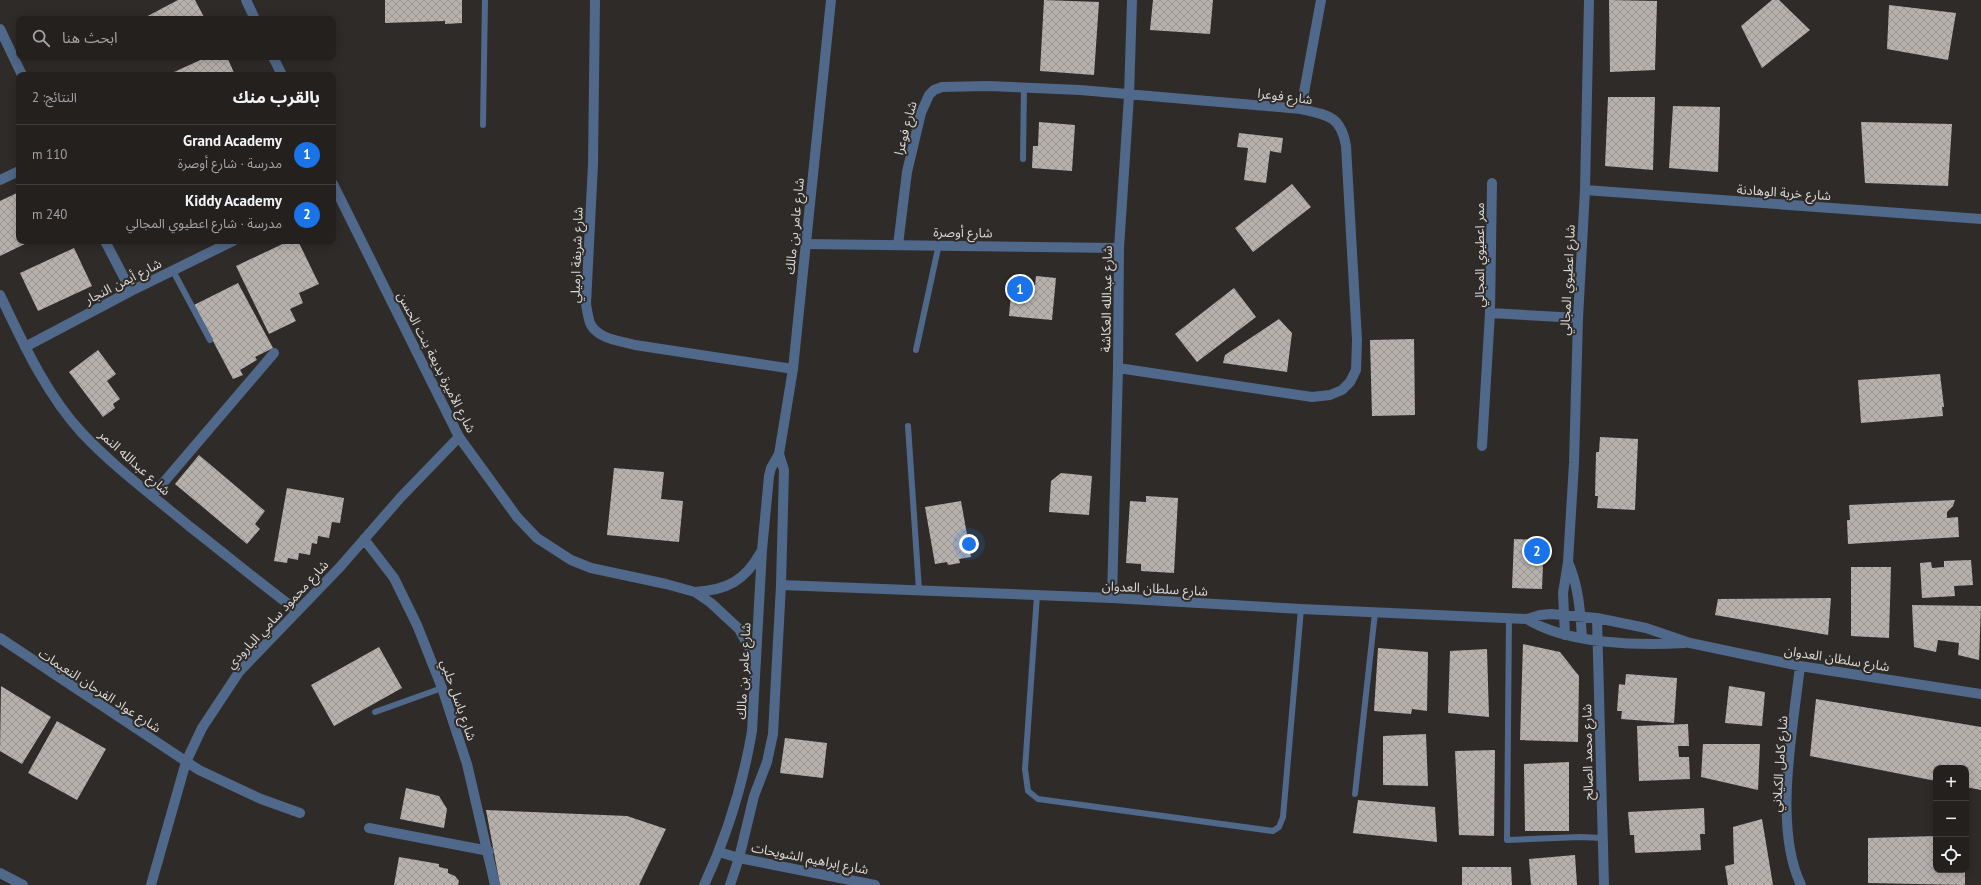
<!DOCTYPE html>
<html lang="ar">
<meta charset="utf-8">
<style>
:root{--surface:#23201e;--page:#2b2827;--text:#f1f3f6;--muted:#a3a3a4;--line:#403e3c;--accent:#1a73e8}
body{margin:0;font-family:"PT Sans","Noto Sans Arabic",sans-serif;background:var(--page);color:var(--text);direction:rtl}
.controls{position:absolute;right:12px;bottom:12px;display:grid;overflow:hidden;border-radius:8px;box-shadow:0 2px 10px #0003}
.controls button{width:36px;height:36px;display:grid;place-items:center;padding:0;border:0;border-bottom:1px solid var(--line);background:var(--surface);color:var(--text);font:20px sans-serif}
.you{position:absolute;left:969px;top:544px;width:14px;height:14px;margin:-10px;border:3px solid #fff;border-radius:50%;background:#1a73e8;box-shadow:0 0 0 6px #1a73e833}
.badge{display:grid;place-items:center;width:26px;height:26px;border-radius:50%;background:var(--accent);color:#fff;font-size:13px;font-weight:700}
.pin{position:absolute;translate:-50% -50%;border:2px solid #fff;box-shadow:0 1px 4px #0006}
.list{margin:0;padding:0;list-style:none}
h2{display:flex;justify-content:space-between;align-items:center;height:52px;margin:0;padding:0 16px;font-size:17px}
h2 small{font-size:13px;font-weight:400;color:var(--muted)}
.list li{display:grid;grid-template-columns:26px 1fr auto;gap:12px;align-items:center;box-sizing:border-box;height:60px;padding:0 16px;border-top:1px solid var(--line)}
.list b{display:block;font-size:15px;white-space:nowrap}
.list p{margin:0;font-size:13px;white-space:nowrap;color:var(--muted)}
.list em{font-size:13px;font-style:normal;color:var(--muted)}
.icon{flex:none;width:22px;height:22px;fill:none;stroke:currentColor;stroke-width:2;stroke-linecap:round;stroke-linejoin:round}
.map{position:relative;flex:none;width:1981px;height:885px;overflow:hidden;direction:ltr}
.search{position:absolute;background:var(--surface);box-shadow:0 2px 10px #0003;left:16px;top:16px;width:320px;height:44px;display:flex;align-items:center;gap:10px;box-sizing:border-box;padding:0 14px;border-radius:8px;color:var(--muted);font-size:15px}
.panel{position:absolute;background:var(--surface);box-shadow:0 2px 10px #0003;left:16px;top:72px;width:320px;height:172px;border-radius:8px;direction:rtl}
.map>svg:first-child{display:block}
.building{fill:url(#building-cross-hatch)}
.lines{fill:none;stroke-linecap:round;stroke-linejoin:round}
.service{stroke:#506889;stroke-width:6}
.minor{stroke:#506889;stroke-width:10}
.tertiary{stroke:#506889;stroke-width:10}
.labels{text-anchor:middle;stroke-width:4;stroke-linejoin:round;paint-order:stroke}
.street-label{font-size:13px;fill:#dbd9d7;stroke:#2f2b28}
</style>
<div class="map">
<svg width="1981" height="885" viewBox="0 0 1981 885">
<defs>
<pattern id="building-cross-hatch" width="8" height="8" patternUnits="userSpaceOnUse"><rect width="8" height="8" fill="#b7b1ae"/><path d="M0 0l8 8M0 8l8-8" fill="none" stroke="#9a9592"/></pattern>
</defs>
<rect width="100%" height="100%" fill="#2f2b28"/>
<!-- building -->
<path class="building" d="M178,0H195L205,19H142Z
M385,0H462V23L445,24V21L385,23Z
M1044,0L1099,2L1094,75L1040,71Z
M1153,0H1213L1210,34L1150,30Z
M1609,0L1657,1L1655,70L1610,72Z
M1772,0H1779L1810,30L1762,68L1741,26Z
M1889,5L1956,13L1948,60L1887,49Z
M207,57H227L235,75H175L174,72Z
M1608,97H1655L1653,170L1605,166Z
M1673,106L1720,107L1718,172L1669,168Z
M1039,122L1075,125L1072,171L1032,168L1033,146H1038Z
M1861,122L1952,124L1948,186L1865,183Z
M1239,133L1283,138L1281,153L1270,151L1266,183L1244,180L1248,148L1237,147Z
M1292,184L1311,207L1253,252L1235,228Z
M19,192V241H31L0,256V201Z
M289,241H298L319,284L299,293L303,303L290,309L296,321L269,334L236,266Z
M74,248L92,286L38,311L20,273Z
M1036,276L1056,278L1052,320L1009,316L1012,283L1035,285Z
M238,283L273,348L255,357L257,360L240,370L243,375L233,379L194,305Z
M1234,288L1256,317L1197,362L1175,334Z
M1279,319L1292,333L1287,372L1223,363L1225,355Z
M1414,339L1415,415L1372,416L1370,340Z
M98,350L116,374L107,381L120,399L113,404L115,408L103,417L69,372Z
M1940,374L1944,407H1942L1943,416L1861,423L1858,380Z
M1600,437L1638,439L1635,510L1597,508L1598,496H1595L1596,452H1599Z
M199,455L265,511L255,524L260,529L247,544L175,484Z
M614,468L664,472L661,499L683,501L679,542L607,535Z
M1061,473L1092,476L1089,515L1049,512L1051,481Z
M287,488L344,498L340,523L332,522L329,538L318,536L317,544L312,543L310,555L299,553L298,560L288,558L287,563L274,561Z
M1146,496L1178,498L1174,573L1141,571V564L1126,563L1130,501L1146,502Z
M1955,500L1953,506L1947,512V518L1958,517L1959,537L1848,544L1847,520H1850L1849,505Z
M961,501L971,557L959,559L960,563L948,565L947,562L935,564L925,507Z
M1514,539L1544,540L1542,589L1512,588Z
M1971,560L1973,585L1954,586L1955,596L1922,598L1920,563L1931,562L1932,568L1944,567V561Z
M1851,567H1891L1889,638L1851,636Z
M1831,598L1828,635L1715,615L1718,599Z
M1912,605L1981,606L1979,660L1958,655L1959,643L1938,640L1936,652L1914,647Z
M1523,644L1560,652L1579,676L1578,742L1520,740Z
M379,647L402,688L334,726L311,685Z
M1378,648L1428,652L1427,711L1412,709L1411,714L1374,711Z
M1487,649L1489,717L1448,713L1450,651Z
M1626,674L1677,678L1674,723L1621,719L1622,711H1617L1619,684L1625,685Z
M1,686L51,717L22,764L0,751Z
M1729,686L1765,692L1762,726L1725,723Z
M1816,699L1981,727V790L1966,787V768H1936V781L1810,756Z
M57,721L106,749L77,800L28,773Z
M1688,724L1689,746H1678L1679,757H1689L1690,779L1639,781L1637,726Z
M1426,734L1428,786L1383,785V736Z
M785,738L827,743L823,778L780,773Z
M1703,744H1760L1758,790L1701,777Z
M1495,750L1494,836L1459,835L1455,751Z
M1569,762V831H1525L1524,764Z
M406,788L439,796L447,809L444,828L400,819Z
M1358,800L1435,807L1437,842L1353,833Z
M1704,808L1705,834H1700L1701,850L1635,853L1634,835H1630L1628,812Z
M486,810L627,816L666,829L639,885H500Z
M1762,819L1773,885H1728L1725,866L1734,864L1733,827Z
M1936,836V870H1965V885L1868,883V838Z
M1575,855L1577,885H1531L1529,859Z
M399,857L439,864V867L448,869V873L455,876L459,881L458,885H394Z
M1462,867H1511L1512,885H1462Z"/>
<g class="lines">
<!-- service -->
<path class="service" d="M483,125L485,0
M1023,159L1024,87
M173,271L210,340
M916,350L939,244
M908,426L919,590
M1037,595L1025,769L1028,791L1038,799L1273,831L1279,827L1283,817L1301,609
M1509,617L1507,840L1580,837L1602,838
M375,712L442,688
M1355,794L1375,613"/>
<!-- minor -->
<path class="minor" d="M595,0L593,164L586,304C587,310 588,317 590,323C597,339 620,341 635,345L793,369
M0,29L22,75
M1301,109L1321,0
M0,180L19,171
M1492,183L1490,313L1578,318
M1585,190L1981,219
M105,241L131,291
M805,244L1119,248
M898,245L907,172L921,113L929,95L934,90L942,87L988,86L1080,90L1301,109C1328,115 1341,116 1346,146L1357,340L1356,370L1350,382L1342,390L1330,395L1312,397L1118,368
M0,295C23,343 46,394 82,433C114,467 153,496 189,526C225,554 260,583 296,610
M25,347L131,291L233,241
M1482,446L1490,313
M152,496L274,353
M364,539L394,578L417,625L442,688L467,764L495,885
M1568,562C1579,587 1580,611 1582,637
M781,585L1112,598L1301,609L1527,619L1540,615L1551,614L1597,618L1646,628L1690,643L1800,666L1981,694
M1112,598L1118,368L1119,248L1129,96L1132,0
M1597,618L1604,885
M1527,619C1566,644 1640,646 1685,643
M1565,635L1563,593L1568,562L1574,463L1578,318L1585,190L1589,0
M0,638L199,770L261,799L300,813
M1800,666C1793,729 1773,827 1801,885
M369,828L489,851
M739,858L875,885
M0,873L23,885
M151,885L186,762L202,728L239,672L340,567L401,497L459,437"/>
<!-- tertiary -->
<path class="tertiary" d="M246,0L255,19
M273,57L282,75
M333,184L459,437L517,517L537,538L571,560L591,568L666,584L695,592L711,603L739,629L756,660
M695,592C727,590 745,581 761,552
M719,852L739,858
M704,885C727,836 743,784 752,731L762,550L769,476L771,468L779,454L793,369L831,0
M730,885L739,858L754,796L767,762L773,734L781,585L784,470L779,454"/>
</g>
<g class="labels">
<!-- street labels -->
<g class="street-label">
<text transform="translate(1285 96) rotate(7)" y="5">شارع فوعرا</text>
<text transform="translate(905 128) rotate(-75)" y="5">شارع فوعرا</text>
<text transform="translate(1784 192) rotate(4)" y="5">شارع خربة الوهادنة</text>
<text transform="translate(794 226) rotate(-84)" y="5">شارع عامر بن مالك</text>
<text transform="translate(963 232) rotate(1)" y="5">شارع أوصرة</text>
<text transform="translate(576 255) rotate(-88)" y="5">شارع شريفة ارميلي</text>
<text transform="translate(1479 255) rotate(-90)" y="5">ممر اعطيوي المجالي</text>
<text transform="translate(1567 280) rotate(-87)" y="5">شارع اعطيوي المجالي</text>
<text transform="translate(123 281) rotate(-27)" y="5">شارع أيمن النجار</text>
<text transform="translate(1106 299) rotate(-89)" y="5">شارع عبدالله العكاشة</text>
<text transform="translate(437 362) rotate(63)" y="5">شارع الأميرة بديعة بنت الحسن</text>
<text transform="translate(135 462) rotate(42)" y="5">شارع عبدالله النمر</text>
<text transform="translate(1155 588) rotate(3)" y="5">شارع سلطان العدوان</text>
<text transform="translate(277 614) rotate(-47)" y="5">شارع محمود سامي البارودي</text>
<text transform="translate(1837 658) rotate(9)" y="5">شارع سلطان العدوان</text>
<text transform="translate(743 671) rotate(-87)" y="5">شارع عامر بن مالك</text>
<text transform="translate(100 690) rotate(33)" y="5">شارع عواد الفرحان النعيمات</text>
<text transform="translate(459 700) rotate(71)" y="5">شارع باسل حلبي</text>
<text transform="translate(1587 752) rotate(-91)" y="5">شارع محمد الصالح</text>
<text transform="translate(1779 764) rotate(-86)" y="5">شارع كامل الكيلاني</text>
<text transform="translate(810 858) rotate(11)" y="5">شارع إبراهيم الشويحات</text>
</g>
</g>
</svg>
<div class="controls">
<button>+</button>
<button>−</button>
<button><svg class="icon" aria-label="locate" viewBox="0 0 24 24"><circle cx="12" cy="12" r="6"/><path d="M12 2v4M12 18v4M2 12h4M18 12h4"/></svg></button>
</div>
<div class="you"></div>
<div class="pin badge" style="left:1020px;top:289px">1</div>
<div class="pin badge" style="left:1537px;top:551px">2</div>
<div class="search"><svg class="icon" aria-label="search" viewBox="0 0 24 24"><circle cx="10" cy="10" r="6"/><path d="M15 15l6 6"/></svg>ابحث هنا</div>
<section class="panel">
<h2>بالقرب منك<small>النتائج: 2</small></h2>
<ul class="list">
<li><span class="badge">1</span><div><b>Grand Academy</b><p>مدرسة · شارع أوصرة</p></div><em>110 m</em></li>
<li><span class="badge">2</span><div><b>Kiddy Academy</b><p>مدرسة · شارع اعطيوي المجالي</p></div><em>240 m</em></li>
</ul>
</section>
</div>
